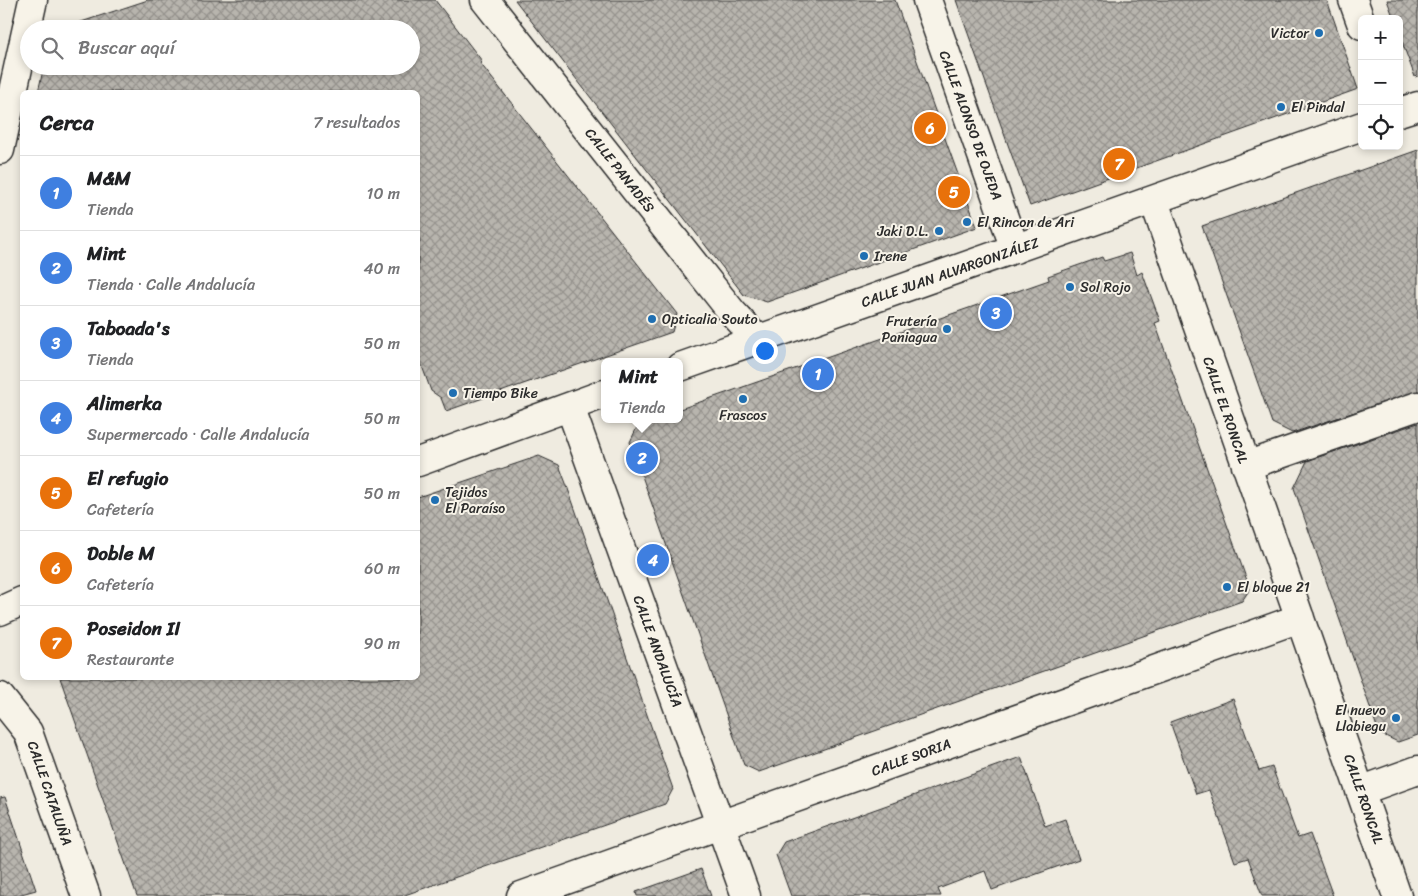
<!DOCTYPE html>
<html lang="es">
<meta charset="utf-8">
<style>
:root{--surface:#fff;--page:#f2f2f2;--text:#202124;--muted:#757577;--line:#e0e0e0;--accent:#0f766e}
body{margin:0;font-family:Sriracha,sans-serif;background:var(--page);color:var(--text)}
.controls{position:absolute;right:15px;top:15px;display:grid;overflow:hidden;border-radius:8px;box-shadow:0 2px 8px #0003}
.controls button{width:45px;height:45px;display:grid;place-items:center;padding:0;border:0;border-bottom:1px solid var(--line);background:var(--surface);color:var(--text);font:25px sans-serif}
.you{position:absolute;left:764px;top:350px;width:18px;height:18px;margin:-12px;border:4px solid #fff;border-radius:50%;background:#1a73e8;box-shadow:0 0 0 8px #1a73e833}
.badge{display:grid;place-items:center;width:32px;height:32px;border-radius:50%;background:var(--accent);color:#fff;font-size:16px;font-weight:700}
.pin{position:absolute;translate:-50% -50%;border:2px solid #fff;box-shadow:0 1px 5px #0006}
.popup{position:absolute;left:601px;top:358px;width:82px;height:65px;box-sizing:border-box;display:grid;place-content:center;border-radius:8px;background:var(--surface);filter:drop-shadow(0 1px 4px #0005);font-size:16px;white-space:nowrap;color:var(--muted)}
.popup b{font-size:19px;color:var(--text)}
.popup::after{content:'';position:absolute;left:50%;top:100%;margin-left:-10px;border:10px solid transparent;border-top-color:var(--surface)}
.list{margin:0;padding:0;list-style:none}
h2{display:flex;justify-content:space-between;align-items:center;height:65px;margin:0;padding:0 20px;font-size:21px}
h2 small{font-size:16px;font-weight:400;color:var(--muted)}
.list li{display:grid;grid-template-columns:32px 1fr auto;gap:15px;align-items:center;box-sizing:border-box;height:75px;padding:0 20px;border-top:1px solid var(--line)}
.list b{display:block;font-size:19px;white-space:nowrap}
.list p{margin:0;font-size:16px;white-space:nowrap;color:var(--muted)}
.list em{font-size:16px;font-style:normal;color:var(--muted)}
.icon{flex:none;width:28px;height:28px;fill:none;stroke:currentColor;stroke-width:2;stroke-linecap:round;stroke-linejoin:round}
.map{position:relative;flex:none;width:1418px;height:896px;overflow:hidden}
.search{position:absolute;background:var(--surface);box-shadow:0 2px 8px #0003;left:20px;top:20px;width:400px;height:55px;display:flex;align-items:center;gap:12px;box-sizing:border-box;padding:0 18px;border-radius:28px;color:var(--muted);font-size:19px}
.panel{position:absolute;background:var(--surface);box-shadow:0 2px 8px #0003;left:20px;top:90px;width:400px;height:590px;border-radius:8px}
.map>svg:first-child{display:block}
.building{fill:url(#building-cross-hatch);stroke:#2b2b2b}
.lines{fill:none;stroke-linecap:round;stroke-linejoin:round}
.minor-casing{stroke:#2b2b2b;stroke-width:31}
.minor{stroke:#f7f3e8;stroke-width:28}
.poi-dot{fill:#1f6fb2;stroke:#f7f3e8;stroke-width:2}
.labels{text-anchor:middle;stroke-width:4;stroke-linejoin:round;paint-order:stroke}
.poi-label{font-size:14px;fill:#2b2b2b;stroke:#f7f3e8;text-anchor:start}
.street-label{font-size:14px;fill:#2b2b2b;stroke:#f7f3e8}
</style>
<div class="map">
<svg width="1418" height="896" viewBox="0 0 1418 896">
<defs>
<pattern id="building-cross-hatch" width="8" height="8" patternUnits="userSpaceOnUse" patternTransform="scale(1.25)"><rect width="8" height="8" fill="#b8b5ae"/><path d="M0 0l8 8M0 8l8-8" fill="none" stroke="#96938e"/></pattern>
</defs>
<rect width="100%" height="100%" fill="#efebe0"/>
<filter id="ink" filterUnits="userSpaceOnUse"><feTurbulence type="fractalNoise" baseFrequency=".02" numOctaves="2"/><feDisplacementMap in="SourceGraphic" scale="10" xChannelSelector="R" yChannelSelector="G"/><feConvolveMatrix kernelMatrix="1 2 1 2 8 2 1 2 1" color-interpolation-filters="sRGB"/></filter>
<g filter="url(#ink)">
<!-- building -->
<path class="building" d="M148,0H435L482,61L480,63L677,314L672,332L446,411L441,398L431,391L418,355V244L420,243L418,234V92H38L44,66H411V29H60Z
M515,0H895L977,227L767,302L744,295Z
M956,0H1327L1358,89L1030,206Z
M1387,0H1418V76L1415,77L1399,34V19H1394Z
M1418,150V391L1292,433L1272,423L1202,226Z
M1130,253L1137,275L1142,272L1160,321L1155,323L1250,589L1242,601L759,772L744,765L630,442L639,423L649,419H680V409L1049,280L1048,276L1102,257L1104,261Z
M1418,423V735L1398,742L1379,733L1294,488L1307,461Z
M539,456L559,465L567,486L673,789L665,804L402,896H137L60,678H418V497Z
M1233,699L1259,771L1272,767L1298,838L1310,834L1333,896H1262L1248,858L1235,862L1209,790L1196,794L1170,722Z
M1021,757L1045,826L1065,819L1079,859L992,890L985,871L938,889L941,896H791L776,855L784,842Z
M5,797L36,890L14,896H0V798Z
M701,869L711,896H637L636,892Z"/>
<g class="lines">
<defs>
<path id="minor" d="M485,0L732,312L757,339
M927,0L1015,249
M1353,0L1362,25
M1399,112L1418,106
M0,150L33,0
M1154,201L1397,896
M680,367L1362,126
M570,407L746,896
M418,462L604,394
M1246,466L1418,406
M0,611L22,601
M0,697L28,732L86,896
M1360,791L1418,770
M521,896L1300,618"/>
</defs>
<!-- minor casing -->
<use href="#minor" class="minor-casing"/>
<!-- minor -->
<use href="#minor" class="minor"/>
</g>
</g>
<!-- markers -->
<g class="poi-dot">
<circle cx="1319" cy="33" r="5"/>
<circle cx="1281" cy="107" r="5"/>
<circle cx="967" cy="222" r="5"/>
<circle cx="939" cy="231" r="5"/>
<circle cx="864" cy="256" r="5"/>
<circle cx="1070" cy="287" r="5"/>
<circle cx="652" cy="319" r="5"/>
<circle cx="947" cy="329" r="5"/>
<circle cx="453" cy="393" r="5"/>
<circle cx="743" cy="399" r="5"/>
<circle cx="435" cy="500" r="5"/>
<circle cx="1227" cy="587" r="5"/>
<circle cx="1396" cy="718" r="5"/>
</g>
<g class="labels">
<!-- poi labels -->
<g class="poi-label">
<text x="1309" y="38" text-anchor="end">Victor</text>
<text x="1291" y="112">El Pindal</text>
<text x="977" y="227">El Rincon de Ari</text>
<text x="929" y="236" text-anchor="end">Jaki D.L.</text>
<text x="874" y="261">Irene</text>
<text x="1080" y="292">Sol Rojo</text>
<text x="662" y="324">Opticalia Souto</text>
<text x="937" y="326" text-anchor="end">Frutería<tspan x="937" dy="16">Paniagua</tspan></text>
<text x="463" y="398">Tiempo Bike</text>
<text x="743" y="420" text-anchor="middle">Frascos</text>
<text x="445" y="497">Tejidos<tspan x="445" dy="16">El Paraíso</tspan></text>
<text x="1237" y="592">El bloque 21</text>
<text x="1386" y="715" text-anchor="end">El nuevo<tspan x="1386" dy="16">Llabiegu</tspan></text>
</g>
<!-- street labels -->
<g class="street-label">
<text transform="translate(971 125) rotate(70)" y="5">CALLE ALONSO DE OJEDA</text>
<text transform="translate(620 170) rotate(52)" y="5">CALLE PANADÉS</text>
<text transform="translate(950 272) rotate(-19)" y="5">CALLE JUAN ALVARGONZÁLEZ</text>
<text transform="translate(1226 410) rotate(71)" y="5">CALLE EL RONCAL</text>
<text transform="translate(658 651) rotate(70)" y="5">CALLE ANDALUCÍA</text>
<text transform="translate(911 757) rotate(-20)" y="5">CALLE SORIA</text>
<text transform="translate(50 793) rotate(71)" y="5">CALLE CATALUÑA</text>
<text transform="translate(1364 799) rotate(71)" y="5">CALLE RONCAL</text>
</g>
</g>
</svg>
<div class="controls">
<button>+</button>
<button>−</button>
<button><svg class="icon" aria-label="locate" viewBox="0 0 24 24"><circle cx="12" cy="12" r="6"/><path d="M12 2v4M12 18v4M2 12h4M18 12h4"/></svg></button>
</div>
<div class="you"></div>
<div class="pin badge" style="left:818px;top:374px;background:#3f7fe0">1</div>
<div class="pin badge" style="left:642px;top:458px;background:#3f7fe0">2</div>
<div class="popup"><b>Mint</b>Tienda</div>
<div class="pin badge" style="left:996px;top:313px;background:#3f7fe0">3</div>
<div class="pin badge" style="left:653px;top:560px;background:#3f7fe0">4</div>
<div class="pin badge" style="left:954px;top:192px;background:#e8710a">5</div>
<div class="pin badge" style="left:930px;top:128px;background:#e8710a">6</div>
<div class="pin badge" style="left:1119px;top:164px;background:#e8710a">7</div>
<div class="search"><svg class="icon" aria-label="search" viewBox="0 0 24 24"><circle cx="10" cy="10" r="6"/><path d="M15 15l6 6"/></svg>Buscar aquí</div>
<section class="panel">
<h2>Cerca<small>7 resultados</small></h2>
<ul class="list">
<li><span class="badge" style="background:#3f7fe0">1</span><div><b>M&amp;M</b><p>Tienda</p></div><em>10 m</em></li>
<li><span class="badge" style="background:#3f7fe0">2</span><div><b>Mint</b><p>Tienda · Calle Andalucía</p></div><em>40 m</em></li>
<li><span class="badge" style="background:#3f7fe0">3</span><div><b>Taboada's</b><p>Tienda</p></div><em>50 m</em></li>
<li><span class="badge" style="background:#3f7fe0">4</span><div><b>Alimerka</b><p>Supermercado · Calle Andalucía</p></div><em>50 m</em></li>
<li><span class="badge" style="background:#e8710a">5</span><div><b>El refugio</b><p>Cafetería</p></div><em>50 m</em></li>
<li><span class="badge" style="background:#e8710a">6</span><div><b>Doble M</b><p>Cafetería</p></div><em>60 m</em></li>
<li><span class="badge" style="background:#e8710a">7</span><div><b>Poseidon II</b><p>Restaurante</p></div><em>90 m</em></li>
</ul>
</section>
</div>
